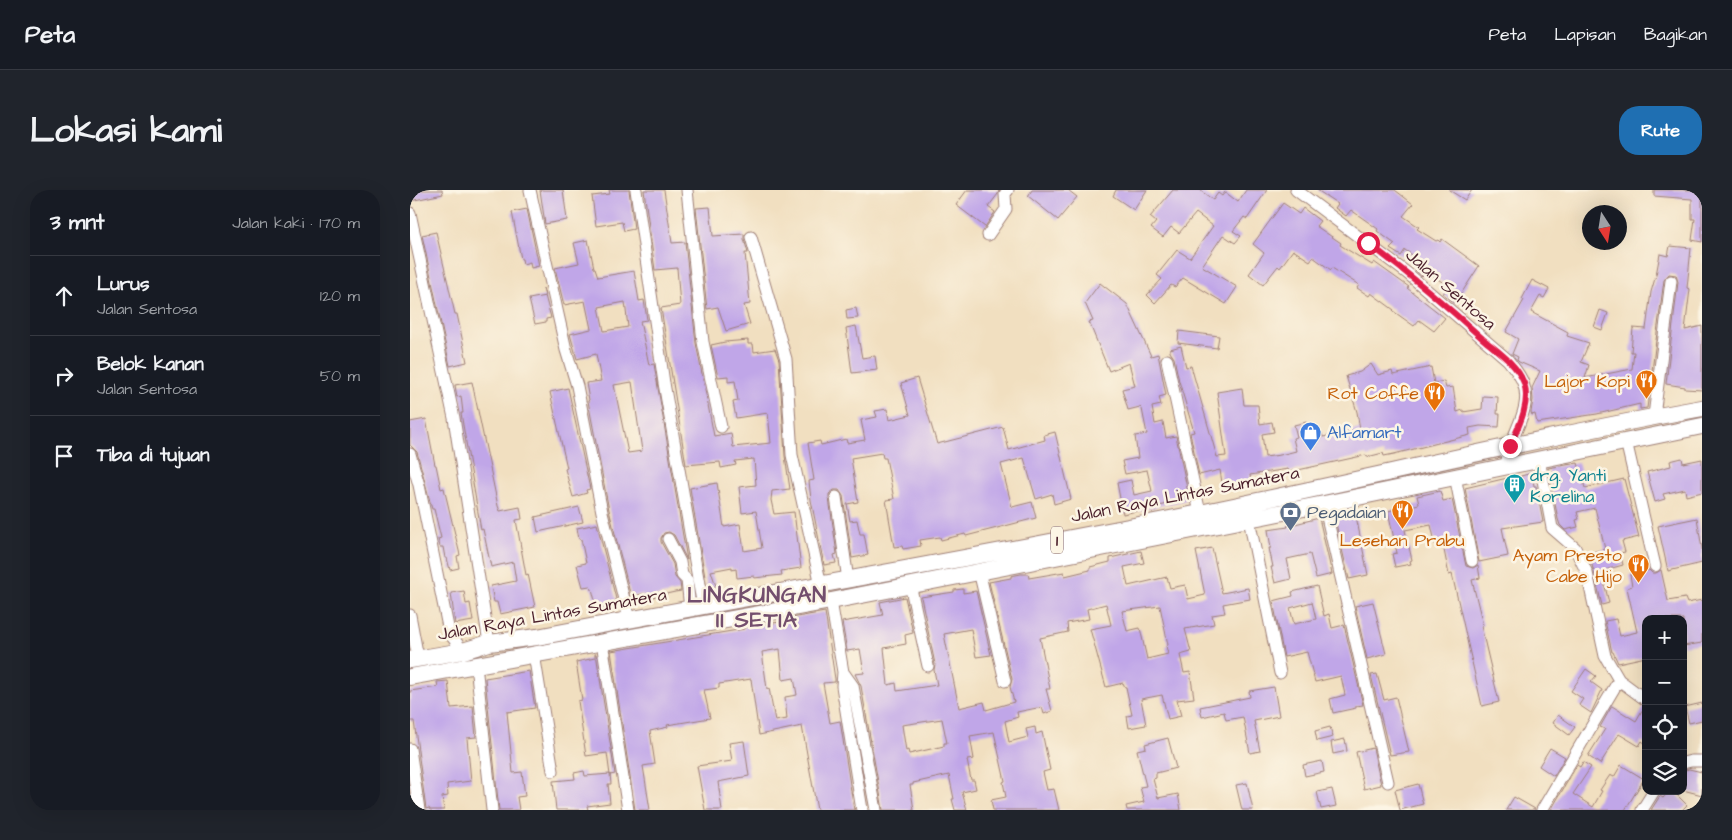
<!DOCTYPE html>
<html lang="id">
<meta charset="utf-8">
<style>
:root{--surface:#171b24;--page:#20242c;--text:#f1f3f6;--muted:#9ea1a6;--line:#363941;--accent:#1f6fb2}
body{margin:0;font-family:"Architects Daughter",sans-serif;background:var(--page);color:var(--text)}
.controls{position:absolute;right:15px;bottom:15px;display:grid;overflow:hidden;border-radius:10px;box-shadow:0 5px 20px #0002}
.controls button{width:45px;height:45px;display:grid;place-items:center;padding:0;border:0;border-bottom:1px solid var(--line);background:var(--surface);color:var(--text);font:25px sans-serif}
.compass{position:absolute;left:1172px;top:15px;width:45px;height:45px;border-radius:50%;background:var(--surface);box-shadow:0 5px 20px #0002;rotate:168deg}
.stop{position:absolute;width:15px;height:15px;margin:-11px;border:4px solid #e11d48;border-radius:50%;background:#fff}
.stop.end{background:#e11d48;border-color:#fff;box-shadow:0 1px 5px #0008}
.list{margin:0;padding:0;list-style:none}
h2{display:flex;justify-content:space-between;align-items:center;height:65px;margin:0;padding:0 20px;font-size:21px}
h2 small{font-size:16px;font-weight:400;color:var(--muted)}
.list li{display:grid;grid-template-columns:32px 1fr auto;gap:15px;align-items:center;box-sizing:border-box;height:80px;padding:0 20px;border-top:1px solid var(--line)}
.list b{display:block;font-size:19px;white-space:nowrap}
.list p{margin:0;font-size:16px;white-space:nowrap;color:var(--muted)}
.list em{font-size:16px;font-style:normal;color:var(--muted)}
.icon{flex:none;width:28px;height:28px;fill:none;stroke:currentColor;stroke-width:2;stroke-linecap:round;stroke-linejoin:round}
.map{position:relative;flex:none;width:1292px;height:620px;overflow:hidden;border-radius:20px}
header{display:flex;align-items:center;gap:30px;box-sizing:border-box;height:70px;padding:0 25px;background:var(--surface);border-bottom:1px solid var(--line)}
header strong{font-size:24px}
nav{display:flex;gap:28px;margin-inline-start:auto;font-size:18px}
.intro{display:flex;align-items:center;justify-content:space-between;box-sizing:border-box;height:120px;padding:0 30px}
h1{margin:0;font-size:35px}
.button{padding:12px 22px;border-radius:20px;background:var(--accent);color:#fff;font-size:18px;font-weight:700}
main{display:flex;gap:30px;padding:0 30px}
aside{flex:1;background:var(--surface);border-radius:20px;box-shadow:0 5px 20px #0002}
.map>svg:first-child{display:block}
.building{fill:#c0a6e8;fill-rule:evenodd}
.lines{fill:none;stroke-linecap:round;stroke-linejoin:round}
.minor-casing{stroke:#9e7f76;stroke-width:13}
.highway-casing{stroke:#9e7f76;stroke-width:18}
.minor{stroke:#fff;stroke-width:11}
.highway{stroke:#fff;stroke-width:16}
.route{stroke:#e11d48;stroke-width:6}
.labels{text-anchor:middle;stroke-width:5;stroke-linejoin:round;paint-order:stroke}
.shield{fill:#fcf5e5;stroke:#7f5f63;stroke-width:1}
.shield-label{font-size:16px;font-weight:bold;fill:#4a1f2b}
.street-label{font-size:18px;fill:#4a1f2b;stroke:#fcf5e5}
.food-label{font-size:18px;fill:#c56008;stroke:#fcf5e5;text-anchor:end}
.shop-label{font-size:18px;fill:#366cbe;stroke:#fcf5e5;text-anchor:start}
.culture-label{font-size:18px;fill:#0d838f;stroke:#fcf5e5;text-anchor:start}
.service-label{font-size:18px;fill:#4e5e75;stroke:#fcf5e5;text-anchor:start}
.district-label{font-size:22px;font-weight:bold;letter-spacing:1px;fill:#734e6d;stroke:#fcf5e5}
</style>
<header>
<strong>Peta</strong>
<nav><a>Peta</a><a>Lapisan</a><a>Bagikan</a></nav>
</header>
<div class="intro"><h1>Lokasi kami</h1><a class="button">Rute</a></div>
<main>
<aside>
<h2>3 mnt<small>Jalan kaki · 170 m</small></h2>
<ul class="list">
<li><svg class="icon" aria-label="ahead" viewBox="0 0 24 24"><path d="M12 20V5M6 11l6-6 6 6"/></svg><div><b>Lurus</b><p>Jalan Sentosa</p></div><em>120 m</em></li>
<li><svg class="icon" aria-label="right" viewBox="0 0 24 24"><path d="M7 20v-9h11M14 6l5 5-5 5"/></svg><div><b>Belok kanan</b><p>Jalan Sentosa</p></div><em>50 m</em></li>
<li><svg class="icon" aria-label="arrive" viewBox="0 0 24 24"><path d="M6 21V4h12l-3 4 3 4H6"/></svg><div><b>Tiba di tujuan</b></div></li>
</ul>
</aside>
<div class="map">
<svg width="1292" height="620" viewBox="0 0 1292 620">
<rect width="100%" height="100%" fill="#fcf5e5"/>
<filter id="ink" filterUnits="userSpaceOnUse"><feTurbulence type="fractalNoise" baseFrequency=".02" numOctaves="2"/><feDisplacementMap in="SourceGraphic" scale="10" xChannelSelector="R" yChannelSelector="G"/><feConvolveMatrix kernelMatrix="1 2 1 2 8 2 1 2 1" color-interpolation-filters="sRGB"/></filter>
<filter id="wash" filterUnits="userSpaceOnUse"><feTurbulence type="fractalNoise" baseFrequency=".0096" numOctaves="4" result="noise"/><feDisplacementMap in="SourceGraphic" scale="20" xChannelSelector="R" yChannelSelector="G"/><feGaussianBlur stdDeviation="1.12" result="paint"/><feColorMatrix in="noise" values="0 0 0 0 0 0 0 0 0 0 0 0 0 0 0 0 0 1.4 0 .05"/><feComposite in="paint" operator="in"/></filter>
<g filter="url(#wash)">
<rect width="100%" height="100%" fill="#f1dfc0"/>
<g id="blocks">
<!-- building -->
<path class="building" d="M0,0H32L33,4L0,11Z
M130,0H153L157,30L135,34Z
M199,0H219L224,39L214,41L212,32L186,36L182,6L200,4Z
M234,0H254L262,53L275,52L286,153L304,246L321,243L323,257L361,253L358,223L326,228L323,212L328,211L325,191L318,192V186L308,187L301,155L315,152L338,150V154H343L344,162L365,159L369,170L375,266L380,299L362,301L361,310L364,324L384,322L391,378L371,381L372,385L344,388V386L327,388L326,379L322,380V377L301,381L306,396L297,399L280,298L307,293L314,337L330,334L334,361L352,358L346,321L332,323L329,297L346,295L344,269L325,271L326,275L311,278L310,272L276,275L251,118L270,115L267,78L245,80Z
M557,0H589L588,4L578,17L585,22L575,37L546,15Z
M622,0H658L667,7L648,30L618,6Z
M706,0H737L724,20L703,6Z
M763,0H790L803,10L808,3L812,6L815,2L828,12L836,0H857L837,29L834,27L823,41L831,46L825,53L813,45L792,76L827,97L816,114L773,88L765,97L761,95L745,113L737,105L752,89L747,85L767,60L780,68L803,36L786,23L769,43L761,37L753,47L741,38L746,32L740,27Z
M907,0H985L1003,14L993,26L1009,37L1007,39L1026,51L1028,50L1030,52L1032,49L1069,76L1045,113L1033,104L1038,96L1016,81L1012,86L1005,80L1011,71L995,60L991,66L980,59L985,54L967,41L968,39L941,20L936,26L925,18L928,14Z
M1039,0H1062L1055,10Z
M1244,0H1292V52L1282,50L1285,29H1282V9L1244,6Z
M873,13L889,24L893,18L910,31L906,36L931,53L930,55L962,75L964,72L999,97L997,98L1035,128L1024,141L1009,130L1004,136L983,121L984,120L961,103L959,106L947,98L949,95L922,78L921,80L903,67L900,71L883,60L870,78L868,76L853,95L839,84L854,63L843,54Z
M300,17L303,46L334,44V49L338,63H335L340,114L334,115L340,134L316,141L308,117L297,119L286,18Z
M117,19L129,76L121,78L120,72L113,74L112,69H111L102,22Z
M26,42L45,124H47L57,172L40,176L12,45Z
M178,50L184,78H185L188,87L224,81L229,111L234,110L237,130L230,131L239,175L244,174L277,370L264,345L259,342L254,343L251,348V352L263,374L265,387L270,393L271,401L265,402L234,409L233,404L221,407L199,320L178,211L179,210L176,193L191,191L186,164L167,169L160,144L181,139L175,111L154,115L145,78L169,73L164,53ZM215,112L218,137L194,141L189,117ZM222,192L232,261L218,263L204,195Z
M1260,56L1281,58L1277,98L1280,99L1275,140L1292,136V200L1275,199V197L1256,194L1268,92L1266,85L1259,84L1254,90L1237,218L1230,219V214L1187,224L1127,233L1125,224L1122,225L1121,222L1123,210L1122,198L1130,181L1109,172L1107,170L1108,167L1102,164L1108,149L1096,142L1114,110L1112,109L1122,90L1139,99L1134,108L1130,106L1121,122L1158,142L1157,146L1179,153L1171,172L1179,175L1175,188L1222,179L1224,162H1221L1223,138L1236,139L1241,102L1246,85L1250,64L1258,66Z
M690,93L717,114L741,166L748,164L756,205L749,207L751,215L742,217L745,234L753,232L756,248L766,246L778,303L775,304L776,310L713,324L707,293L721,290L724,305L742,301L737,280L715,284L712,271L728,268L725,246L737,244L732,219L730,217L718,220L712,199L725,196L719,173L699,181L679,132L683,131L675,113Z
M133,98L141,128L136,129V132L125,134L119,109L135,106Z
M446,118L448,128L437,129L436,120Z
M1190,120L1198,123L1192,140L1184,137Z
M446,136L452,168L465,166L467,180L442,183L436,138Z
M769,141L809,146L807,158L768,153Z
M771,156L776,177L781,176L807,267L816,266L807,202L832,198L834,215H848L850,234L862,232L864,242L852,244L855,267L870,265L886,261L883,248L887,247L884,235L896,232L899,244L911,242L913,247L950,239L947,222L936,186L950,182L961,174L968,185L982,181L983,185L1021,177L1024,193L1034,191L1036,198L1043,197L1047,222L1053,220V222L1072,219L1073,206L1088,207L1087,224H1090L1089,237L1070,236L1059,238L1060,245L984,264L974,266L973,263L957,267L956,265L879,282L878,279L840,285L842,296L813,299L810,280L789,285L780,243L784,242L769,191L764,168L760,162V159Z
M507,188L527,254L593,237L599,260L635,250L634,245L645,242L661,309L644,314L642,304L626,309L614,268L591,274L602,317L622,312L626,328L556,346L555,344L531,350L530,347L510,350L511,356L493,359L492,356L484,357L476,310L484,309L476,268H473L472,263L441,268L448,312L437,314L440,331L447,330L450,344H454L458,365L442,368L433,306L429,300H424L419,304V308L427,364L424,365L426,373L414,375L401,310L399,291L404,290L398,253L410,251L411,255L436,249L437,253L455,250L451,230L467,227L465,221L477,219L479,230L500,225L491,193Z
M62,192L88,316L90,321L110,317L112,329L106,330L116,385L118,384L125,417L90,424L87,412H84L81,396L106,391L103,372L81,377L73,339L71,340L51,223H53L51,206L47,207L45,195Z
M158,198L180,299L176,300L177,303L163,307L155,279L157,278L140,202Z
M16,229L25,275H26L31,299L34,298L50,365L47,366L49,378L40,380L37,368H35L33,357H30L28,349L31,348L24,319H22L7,262L0,255V232Z
M1272,268L1273,273L1292,269V302L1276,306L1275,299L1253,304L1255,309L1245,312L1237,282L1261,276L1260,271Z
M1168,273L1175,298L1214,289L1229,347L1212,351L1215,362L1210,363L1213,375L1195,380L1197,391L1194,392L1199,413L1192,415L1179,363L1195,359L1185,318L1167,322L1169,329L1166,330L1168,337L1155,340L1150,335L1148,329L1138,278Z
M1122,283L1124,296H1126L1133,332L1092,338L1098,366L1069,372L1055,298L1093,289L1111,287V286Z
M1030,301L1033,311L1042,309L1056,376L1063,378L1068,375L1070,388L1062,390L1073,435L1071,436L1089,512L1072,516L1042,384L1039,385L1033,355L1026,356L1021,335L995,340L1002,370L1000,371L1001,374L985,377L982,364L987,363L978,321L1009,314L1007,306Z
M169,317L173,332L128,342L125,327Z
M926,324L927,329L946,326L958,385L939,389L924,325Z
M909,328L922,384L906,388L900,364L877,369L881,389L865,393L861,377H863L859,358H861L858,340L878,337L877,336Z
M1287,328L1292,359V373L1258,381L1248,336Z
M187,334L207,413L187,419L182,399L181,400L180,396L173,397L167,375L176,373L171,349H169L167,338Z
M802,358L812,403L838,398L840,409L813,414L815,423L802,425L804,434L775,439L781,462L770,465L774,483L780,482L784,508L767,510L771,526L758,529L752,505L731,509L736,535L719,538L717,526L722,525L716,497H715L713,493L696,497L680,439L701,435L696,414L677,419L679,429L657,433L658,442L630,448L640,499H636L642,521L634,524L632,517L607,522L608,527L595,531L599,552L618,547L616,539L625,537L626,544L632,542L640,580L633,582L637,600L644,599L649,620H583L581,610L596,607L593,592L595,591L584,542L560,546L564,569L557,570L561,590H564L566,599L552,602L557,620H545L542,609H544L539,585L503,593V595H500L504,620H473L451,496L445,484L454,483L450,459L437,461L432,432L473,425L470,412L495,407L503,443L495,445L496,454L474,458L478,495L486,493L487,501L527,495L524,480L525,474L511,407L544,402V400L553,399V403L566,401L581,465L566,467L561,439L534,444L549,518L574,512L576,520L604,512L600,497L602,489L579,392L601,388V386L611,384H618L619,388L654,382L655,386L680,380V377L700,372V368L731,361L734,373L714,377L718,396L757,387L760,398L775,395L778,409L795,405L786,361ZM750,416L758,455L756,456L758,464L737,469L730,438L717,441L712,421ZM532,529L537,553H534V556L499,564L498,560L496,561L492,535Z
M1239,380L1242,383H1246L1251,380L1258,411L1275,408L1277,413L1292,410V453L1273,456V429H1236V467L1208,473L1203,462H1202L1195,431L1206,429L1210,446L1227,442L1217,398L1222,396L1220,385Z
M907,396L914,426L919,424L922,438L934,435L953,515L946,516V518L923,523L920,509L935,505L931,486L905,492L897,462L874,467L863,411L883,406L882,402ZM902,412L906,429L884,434L880,418Z
M54,401L56,414L60,413L63,431L45,434L41,403Z
M963,412L976,464L957,469L945,416Z
M415,422L425,489V492L413,493L420,533L430,531L444,620H407L392,536L349,545L341,489L309,494V498L294,500L300,528L257,535L258,537L240,541L245,574L233,576L240,620H225L201,461L334,439V437L370,432V430ZM370,459L373,490L384,488L387,505L375,507L377,529L365,531L359,498L357,499L352,462Z
M185,464H186L205,584L200,585L197,563L176,566L168,511L172,510L166,472L185,468Z
M1176,479L1186,486L1181,492L1192,500L1181,523L1169,515L1173,509L1161,501Z
M119,481L125,518L97,522L103,583L112,582L115,606L107,607L109,620H89L75,488Z
M967,484L974,510L986,507L999,562L980,565L961,485Z
M38,491L41,518L63,516L66,547L57,548L61,591L37,594L38,606L32,607L34,620H20L19,618L16,619L4,531H0V501L28,497L27,492Z
M864,497L869,526L844,531L850,561L840,563L833,527L816,530L814,522L792,527L790,517L840,507L839,501Z
M1292,513V530L1279,533L1275,517Z
M1202,516L1226,531L1234,517H1236V554L1232,551L1229,556L1209,544L1190,574L1178,566L1195,539L1190,537Z
M1148,525L1165,537L1159,545L1143,533Z
M920,537L923,547L907,551L905,541Z
M758,548L766,578L746,583V588L743,589L748,608L768,604L771,620H717L716,616L734,612L730,597L736,596L727,560L736,558L735,554Z
M935,549L937,561L923,564L921,552Z
M334,551L339,586L308,592L312,620H295L287,576L322,571L319,553Z
M963,558L971,595L954,599L946,562Z
M1140,558L1155,567L1144,586L1129,576Z
M912,571L914,582L895,586L893,575Z
M1173,572L1181,577L1163,604L1183,617L1192,601L1190,600L1200,585L1204,587L1211,575L1234,589L1215,620H1141L1167,575L1170,577Z
M1279,579L1292,582V605L1273,600L1275,580Z
M174,581L175,586L200,584L201,594H198L200,613L177,616L178,620H146L143,591L165,589L164,583Z
M837,593L843,620H832L826,595Z
M1008,594L1013,614L990,620L985,600Z
M922,599L926,616L911,619L907,602Z
M1259,601H1263L1277,615L1272,620H1241L1250,606L1253,608Z
M1104,607L1125,619V620H1096Z"/>
</g>
</g>
<g filter="url(#ink)">
<use href="#blocks" fill-opacity="0" stroke="#9e7f76" stroke-width="1"/>
<g class="lines">
<defs>
<path id="minor" d="M120,0L156,160L167,196L192,322L219,429
M226,0L254,193L293,417
M277,0L293,152L311,237
M886,0L997,83L1098,170C1103,177 1110,184 1113,193C1122,215 1106,237 1100,257C1098,264 1097,270 1096,277
M0,23L44,228L79,453
M578,45L596,19L595,4L598,0
M341,47L376,169L382,265L411,395
M757,170L790,323
M1244,226L1261,91
M1216,251L1245,376
M0,264L9,295L38,437L40,444L53,461
M1129,269L1142,338L1165,358L1177,383L1195,466L1209,490L1236,510
M1045,286L1062,371
M426,307L438,390
M914,314L978,592
M839,329L870,483
M258,349L270,372L272,385L277,390L280,419
M569,381L595,491
M500,394L518,476
M421,411L433,482L432,496L452,620
M0,425L8,468
M192,452L218,620
M124,464L143,581
M66,475L82,620
M433,482L443,496L466,620
M0,559L9,620
M1273,573L1281,571H1292
M1132,620L1209,490
M1232,620L1244,601"/>
<path id="highway" d="M0,470L53,461L79,453L127,447C348,405 570,367 790,323C957,289 1124,248 1292,218
M0,487L421,411L914,314L1292,236"/>
</defs>
<!-- minor casing -->
<use href="#minor" class="minor-casing"/>
<!-- highway casing -->
<use href="#highway" class="highway-casing"/>
<!-- minor -->
<use href="#minor" class="minor"/>
<!-- highway -->
<use href="#highway" class="highway"/>
</g>
</g>
<g class="lines" filter="url(#ink)">
<!-- route -->
<path class="route" d="M958,53C998,83 1036,115 1073,149C1087,161 1107,174 1114,193C1121,214 1108,238 1100,256"/>
</g>
<!-- icons -->
<defs>
<symbol id="restaurant-pin" viewBox="-11 -11 22 30"><path d="M0 17L-7.5 6A9.5 9.5 0 1 1 7.5 6Z" fill="#e8710a" stroke="#fcf5e5"/><path d="M-5-6h1v4h1v-4h1v4h1v-4h1v5L-1.5 .5V6h-2V.5L-5-1ZM5-6V6H3V1.5H1.5Q1.5-4 5-6Z" fill="#fff"/></symbol>
<symbol id="shop-pin" viewBox="-11 -11 22 30"><path d="M0 17L-7.5 6A9.5 9.5 0 1 1 7.5 6Z" fill="#3f7fe0" stroke="#fcf5e5"/><path d="M-5-2.5h2.3a2.7 3.5 0 0 1 5.4 0H5L5.5 6h-11ZM-1.5-2.5h3a1.5 2.3 0 0 0-3 0Z" fill="#fff"/></symbol>
<symbol id="building-pin" viewBox="-11 -11 22 30"><path d="M0 17L-7.5 6A9.5 9.5 0 1 1 7.5 6Z" fill="#0f9aa8" stroke="#fcf5e5"/><path d="M-4-6H4V6H1V3H-1V6H-4ZM-2.5-4.3h1.7v1.8h-1.7ZM.8-4.3h1.7v1.8H.8ZM-2.5-1h1.7V.8h-1.7ZM.8-1h1.7V.8H.8Z" fill="#fff"/></symbol>
<symbol id="bank-pin" viewBox="-11 -11 22 30"><path d="M0 17L-7.5 6A9.5 9.5 0 1 1 7.5 6Z" fill="#5c6f8a" stroke="#fcf5e5"/><path d="M-6-4H6V4H-6ZM0-2.3a2.3 2.3 0 1 0 0 4.6a2.3 2.3 0 1 0 0-4.6Z" fill="#fff"/></symbol>
</defs>
<g fill-rule="evenodd">
<use href="#restaurant-pin" x="1224" y="178" width="25" height="34"/>
<use href="#restaurant-pin" x="1012" y="190" width="25" height="34"/>
<use href="#shop-pin" x="888" y="230" width="25" height="34"/>
<use href="#building-pin" x="1092" y="282" width="25" height="34"/>
<use href="#restaurant-pin" x="980" y="308" width="25" height="34"/>
<use href="#bank-pin" x="868" y="310" width="25" height="34"/>
<use href="#restaurant-pin" x="1216" y="362" width="25" height="34"/>
</g>
<g class="labels">
<!-- shield labels -->
<rect class="shield" x="641" y="336.5" width="12" height="27" rx="4"/>
<g class="shield-label">
<text x="647" y="356">1</text>
</g>
<!-- street labels -->
<g class="street-label">
<text transform="translate(1041 99) rotate(41)" y="6">Jalan Sentosa</text>
<text transform="translate(775 304) rotate(-11)" y="6">Jalan Raya Lintas Sumatera</text>
<text transform="translate(142 424) rotate(-10)" y="6">Jalan Raya Lintas Sumatera</text>
</g>
<!-- food labels -->
<g class="food-label">
<text x="1220" y="197">Lajor Kopi</text>
<text x="1009" y="209">Rot Coffe</text>
<text x="992" y="356" text-anchor="middle">Lesehan Prabu</text>
<text x="1212" y="371">Ayam Presto<tspan x="1212" dy="21">Cabe Hijo</tspan></text>
</g>
<!-- shop labels -->
<g class="shop-label">
<text x="917" y="248">Alfamart</text>
</g>
<!-- culture labels -->
<g class="culture-label">
<text x="1120" y="291">drg. Yanti<tspan x="1120" dy="21">Korelina</tspan></text>
</g>
<!-- service labels -->
<g class="service-label">
<text x="897" y="328">Pegadaian</text>
</g>
<!-- district labels -->
<g class="district-label">
<text x="347" y="412">LINGKUNGAN<tspan x="347" dy="25">II SETIA</tspan></text>
</g>
</g>
</svg>
<div class="controls">
<button>+</button>
<button>−</button>
<button><svg class="icon" aria-label="locate" viewBox="0 0 24 24"><circle cx="12" cy="12" r="6"/><path d="M12 2v4M12 18v4M2 12h4M18 12h4"/></svg></button>
<button><svg class="icon" aria-label="layers" viewBox="0 0 24 24"><path d="M12 4l9 5-9 5-9-5zM3 14l9 5 9-5"/></svg></button>
</div>
<svg class="compass" viewBox="-18 -18 36 36"><path d="M0-13l5 13h-10z" fill="#e53935"/><path d="M0 13l5-13h-10z" fill="#9ea1a6"/></svg>
<div class="stop" style="left:958px;top:53px"></div>
<div class="stop end" style="left:1100px;top:256px"></div>
</div>
</main>
